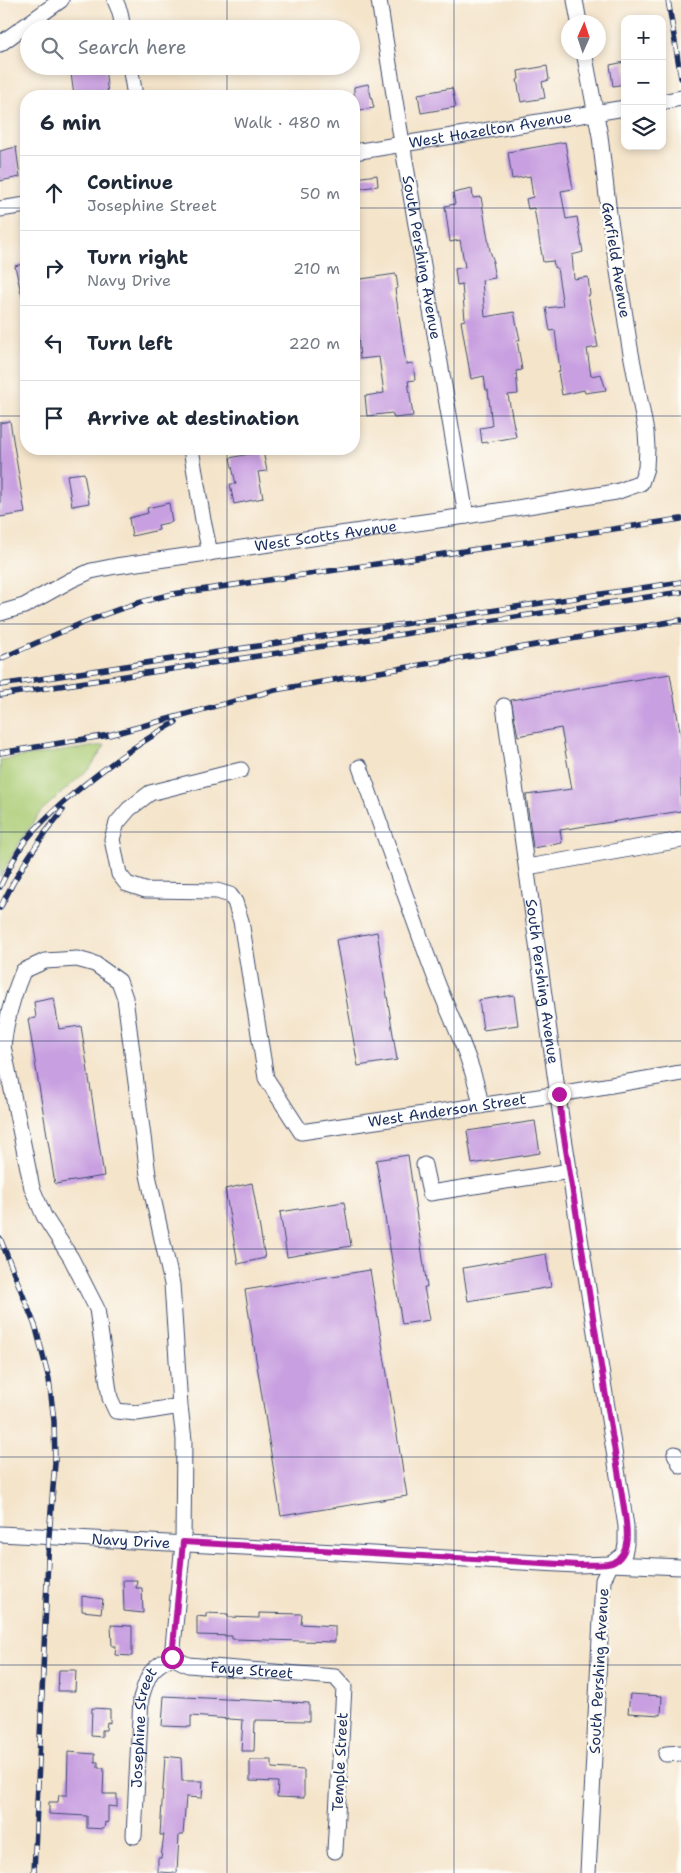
<!DOCTYPE html>
<meta charset="utf-8">
<style>
:root{--surface:#fff;--page:#f6f6f7;--text:#1f2937;--muted:#747a83;--line:#e0e1e3}
body{margin:0;font-family:"Shantell Sans",sans-serif;background:var(--page);color:var(--text)}
.controls{position:absolute;right:15px;top:15px;display:grid;overflow:hidden;border-radius:10px;box-shadow:0 2px 8px #0003}
.controls button{width:45px;height:45px;display:grid;place-items:center;padding:0;border:0;border-bottom:1px solid var(--line);background:var(--surface);color:var(--text);font:25px sans-serif}
.compass{position:absolute;left:561px;top:15px;width:45px;height:45px;border-radius:50%;background:var(--surface);box-shadow:0 2px 8px #0003;rotate:3deg}
.stop{position:absolute;width:15px;height:15px;margin:-11px;border:4px solid #b5179e;border-radius:50%;background:#fff}
.stop.end{background:#b5179e;border-color:#fff;box-shadow:0 1px 5px #0008}
.list{margin:0;padding:0;list-style:none}
h2{display:flex;justify-content:space-between;align-items:center;height:65px;margin:0;padding:0 20px;font-size:21px}
h2 small{font-size:16px;font-weight:400;color:var(--muted)}
.list li{display:grid;grid-template-columns:32px 1fr auto;gap:15px;align-items:center;box-sizing:border-box;height:75px;padding:0 20px;border-top:1px solid var(--line)}
.list b{display:block;font-size:19px;white-space:nowrap}
.list p{margin:0;font-size:16px;white-space:nowrap;color:var(--muted)}
.list em{font-size:16px;font-style:normal;color:var(--muted)}
.icon{flex:none;width:28px;height:28px;fill:none;stroke:currentColor;stroke-width:2;stroke-linecap:round;stroke-linejoin:round}
.map{position:relative;flex:none;width:681px;height:1873px;overflow:hidden}
.search{position:absolute;background:var(--surface);box-shadow:0 2px 8px #0003;left:20px;top:20px;width:340px;height:55px;display:flex;align-items:center;gap:12px;box-sizing:border-box;padding:0 18px;border-radius:28px;color:var(--muted);font-size:19px}
.panel{position:absolute;background:var(--surface);box-shadow:0 2px 8px #0003;left:20px;top:90px;width:340px;height:365px;border-radius:20px}
.map>svg:first-child{display:block}
.green{fill:#abcc74;stroke:#637e69}
.building{fill:#c89fe0}
.lines{fill:none;stroke-linecap:round;stroke-linejoin:round}
.minor-casing{stroke:#3c4a6e;stroke-width:17}
.minor{stroke:#fff;stroke-width:15}
.rail-casing{stroke:#1b2f5e;stroke-width:5.5}
.rail{stroke:#fdfcf7;stroke-width:4;stroke-dasharray:11;stroke-linecap:butt}
.route{stroke:#b5179e;stroke-width:6}
.grid{fill:none;stroke:#1b2f5e;stroke-width:1;stroke-opacity:0.55}
.labels{text-anchor:middle;stroke-width:5;stroke-linejoin:round;paint-order:stroke}
.street-label{font-size:15px;fill:#1b2f5e;stroke:#fdfcf7}
</style>
<div class="map">
<svg width="681" height="1873" viewBox="0 0 681 1873">
<rect width="100%" height="100%" fill="#fdfcf7"/>
<filter id="ink" filterUnits="userSpaceOnUse"><feTurbulence type="fractalNoise" baseFrequency=".02" numOctaves="2"/><feDisplacementMap in="SourceGraphic" scale="10" xChannelSelector="R" yChannelSelector="G"/><feConvolveMatrix kernelMatrix="1 2 1 2 8 2 1 2 1" color-interpolation-filters="sRGB"/></filter>
<filter id="wash" filterUnits="userSpaceOnUse"><feTurbulence type="fractalNoise" baseFrequency=".0096" numOctaves="4" result="noise"/><feDisplacementMap in="SourceGraphic" scale="20" xChannelSelector="R" yChannelSelector="G"/><feGaussianBlur stdDeviation="1.12" result="paint"/><feColorMatrix in="noise" values="0 0 0 0 0 0 0 0 0 0 0 0 0 0 0 0 0 1.4 0 .05"/><feComposite in="paint" operator="in"/></filter>
<g filter="url(#wash)">
<rect width="100%" height="100%" fill="#f4e4ca"/>
<!-- green -->
<path class="green" d="M105,745L90,768L41,811L19,843L0,877V760Z"/>
<g id="blocks">
<!-- building -->
<path class="building" d="M625,62V84L613,86L610,65Z
M70,66H105L108,96H74Z
M547,66L549,80L542,82L545,98L521,102L517,80L519,79L518,71Z
M368,84L374,108L354,111V87Z
M452,88L456,107L421,113L418,94Z
M565,142L573,189L561,191L566,219L577,217L583,252L572,255L574,279L588,277L590,295H588L598,347L587,349L591,376L601,374L606,390L585,393L584,390L562,395L558,372L560,371L555,330L550,331L546,308L563,306L557,268H555L553,261L543,262L534,208L528,209L526,199L533,197L530,176L512,179L508,152Z
M16,147L20,177L0,181V151Z
M377,175L378,186L356,189L355,178Z
M472,189L473,198L481,197L490,251L494,262H492L495,278L482,280L485,317L514,312L520,340H517L522,370L516,371L518,394L508,395L516,437L482,443L480,428L492,426L488,390H486L484,376L471,379L461,321L465,320L462,284L457,285L455,269L465,267L460,240L450,242L445,206L455,204L453,193Z
M26,263V296L22,297L15,266Z
M396,274L398,288L395,289L406,364L413,363L415,380L408,381L413,416L394,418L392,413L367,416L365,396L384,393L379,357L360,359L357,322L354,323V280Z
M10,421L25,513L0,517V423Z
M263,451L267,471L258,472L263,498L234,504L230,484H236L230,458Z
M84,473L89,503L72,506L67,475Z
M169,503L172,522L158,525L159,530L132,536L129,518L148,513L147,508Z
M670,674L681,737V811L560,830L562,843L533,848L526,795L572,789L561,728L518,736L511,700Z
M377,932L397,1060L358,1066L336,940Z
M514,995L518,1025L483,1030L479,1000Z
M54,998L59,1029L81,1026L104,1176L55,1184L28,1019L36,1018L34,1002Z
M535,1121L540,1153L472,1164L467,1131Z
M408,1155L427,1287H424L430,1320L402,1324L376,1160Z
M252,1183L265,1258L238,1264L225,1189Z
M344,1202L351,1246L287,1257L280,1212Z
M546,1254L551,1287L468,1301L463,1268Z
M370,1270L407,1496L281,1516L245,1290Z
M123,1580H137L136,1588H142L143,1613L124,1611Z
M82,1596L103,1599L101,1613L82,1611Z
M206,1613L228,1614V1617L259,1618V1613L302,1614L301,1624L335,1626V1642L232,1639V1636L197,1635V1616L206,1617Z
M111,1625L132,1626V1656L115,1655L116,1646H112Z
M59,1670H76L75,1691H58Z
M630,1694L662,1696L661,1715L628,1713Z
M164,1696L309,1703V1721L255,1720L254,1751H241L243,1720L191,1716V1727L162,1726Z
M92,1708L110,1709V1723L107,1722L106,1730H102V1737L91,1736Z
M68,1752L95,1754V1762H98V1768H104L103,1794H117V1807L108,1806V1823L105,1822L104,1829L87,1828V1816L49,1814V1802H58L59,1795H67Z
M165,1756L181,1758L182,1781H203L202,1798L186,1797L183,1835H179L177,1873L158,1872V1858H161L164,1835H160Z
M250,1760H272V1768L304,1770V1798L277,1797L278,1782L250,1781Z"/>
</g>
</g>
<g filter="url(#ink)">
<use href="#blocks" fill-opacity="0" stroke="#3c4a6e" stroke-width="1"/>
<g class="lines">
<defs>
<g id="minor">
<path d="M115,0L120,12L123,29"/>
<path id="s1" d="M379,0C405,172 438,344 466,516"/>
<path d="M575,0L579,22"/>
<path d="M0,44L61,0"/>
<path d="M130,66L135,96"/>
<path d="M662,102L681,98"/>
<path id="s2" d="M354,152L625,108"/>
<path d="M0,209L26,205"/>
<path d="M191,449L203,520L210,553"/>
<path id="s3" d="M0,613L24,606L71,580L91,571L116,566L466,516L616,492L641,483L646,468L647,448L646,432L630,348L609,214L600,136L584,52"/>
<path id="s4" d="M504,706L562,1125L626,1526V1544L624,1554L611,1564L603,1580L588,1873"/>
<path d="M360,767C385,837 409,908 435,977C451,1020 473,1060 481,1106"/>
<path id="s5" d="M241,770L150,793L129,809L117,823L112,839L119,874L127,884L145,890L217,891L230,895L235,902L241,921L266,1078L301,1132L559,1094L681,1073"/>
<path d="M527,867L681,840"/>
<path d="M424,1165L430,1193L570,1171"/>
<path d="M675,1454L681,1466"/>
<path id="s6" d="M0,1534L577,1565L611,1564L681,1567"/>
<path d="M172,1657L183,1543L184,1440L180,1406L172,1284L148,1175L125,998L119,981L95,964L77,959L45,961L23,971C13,995 6,1020 3,1046L32,1188L44,1216L71,1258L97,1309L110,1398L116,1411L137,1413L180,1406"/>
<path id="s7" d="M172,1657L188,1665L335,1677L344,1687L335,1851"/>
<path d="M666,1754L681,1753"/>
<path id="s8" d="M134,1836L141,1698C148,1674 150,1668 172,1657"/>
</g>
</defs>
<!-- minor casing -->
<use href="#minor" class="minor-casing"/>
<!-- minor -->
<use href="#minor" class="minor"/>
<defs>
<path id="rail" d="M668,0L681,78
M0,659C57,634 112,607 173,594L681,519
M0,685L681,582
M0,695L681,592
M0,753L109,735L275,690L681,620
M0,887C8,871 15,854 26,840C43,819 63,802 84,785C115,760 141,741 176,722
M0,908C17,873 38,840 63,810
M0,1238L36,1328L49,1379L54,1421L55,1463L49,1536L34,1873"/>
</defs>
<!-- rail casing -->
<use href="#rail" class="rail-casing"/>
<!-- rail -->
<use href="#rail" class="rail"/>
</g>
</g>
<g class="lines" filter="url(#ink)">
<!-- route -->
<path class="route" d="M172,1657L183,1542L577,1565C585,1564 605,1566 612,1563C634,1553 626,1522 623,1502L562,1125L559,1094"/>
</g>
<!-- grid -->
<path class="grid" d="M227,0V29M454,0V1873M227,66V96M0,208H26M354,208H681M0,416H26M354,416H681M227,449V1873M0,624H681M0,832H681M0,1041H681M0,1249H681M0,1457H681M0,1665H681"/>
<g class="labels">
<!-- street labels -->
<g class="street-label">
<text dy="5" stroke="none"><textPath href="#s2" startOffset="138">West Hazelton Avenue</textPath></text>
<text dy="5" stroke="none"><textPath href="#s1" startOffset="261">South Pershing Avenue</textPath></text>
<text transform="translate(616 260) rotate(81)" y="5">Garfield Avenue</text>
<text dy="5" stroke="none"><textPath href="#s3" startOffset="338">West Scotts Avenue</textPath></text>
<text dy="5" stroke="none"><textPath href="#s4" startOffset="278">South Pershing Avenue</textPath></text>
<text dy="5" stroke="none"><textPath href="#s5" startOffset="708">West Anderson Street</textPath></text>
<text dy="5" stroke="none"><textPath href="#s6" startOffset="131">Navy Drive</textPath></text>
<text dy="5" stroke="none"><textPath href="#s7" startOffset="82">Faye Street</textPath></text>
<text transform="translate(599 1671) rotate(-87)" y="5">South Pershing Avenue</text>
<text dy="5" stroke="none"><textPath href="#s8" startOffset="109">Josephine Street</textPath></text>
<text transform="translate(340 1762) rotate(-87)" y="5">Temple Street</text>
</g>
</g>
</svg>
<div class="controls">
<button>+</button>
<button>−</button>
<button><svg class="icon" aria-label="layers" viewBox="0 0 24 24"><path d="M12 4l9 5-9 5-9-5zM3 14l9 5 9-5"/></svg></button>
</div>
<svg class="compass" viewBox="-18 -18 36 36"><path d="M0-13l5 13h-10z" fill="#e53935"/><path d="M0 13l5-13h-10z" fill="#747a83"/></svg>
<div class="stop" style="left:172px;top:1657px"></div>
<div class="stop end" style="left:559px;top:1094px"></div>
<div class="search"><svg class="icon" aria-label="search" viewBox="0 0 24 24"><circle cx="10" cy="10" r="6"/><path d="M15 15l6 6"/></svg>Search here</div>
<section class="panel">
<h2>6 min<small>Walk · 480 m</small></h2>
<ul class="list">
<li><svg class="icon" aria-label="ahead" viewBox="0 0 24 24"><path d="M12 20V5M6 11l6-6 6 6"/></svg><div><b>Continue</b><p>Josephine Street</p></div><em>50 m</em></li>
<li><svg class="icon" aria-label="right" viewBox="0 0 24 24"><path d="M7 20v-9h11M14 6l5 5-5 5"/></svg><div><b>Turn right</b><p>Navy Drive</p></div><em>210 m</em></li>
<li><svg class="icon" aria-label="left" viewBox="0 0 24 24"><path d="M17 20v-9H6M10 6l-5 5 5 5"/></svg><div><b>Turn left</b></div><em>220 m</em></li>
<li><svg class="icon" aria-label="arrive" viewBox="0 0 24 24"><path d="M6 21V4h12l-3 4 3 4H6"/></svg><div><b>Arrive at destination</b></div></li>
</ul>
</section>
</div>
